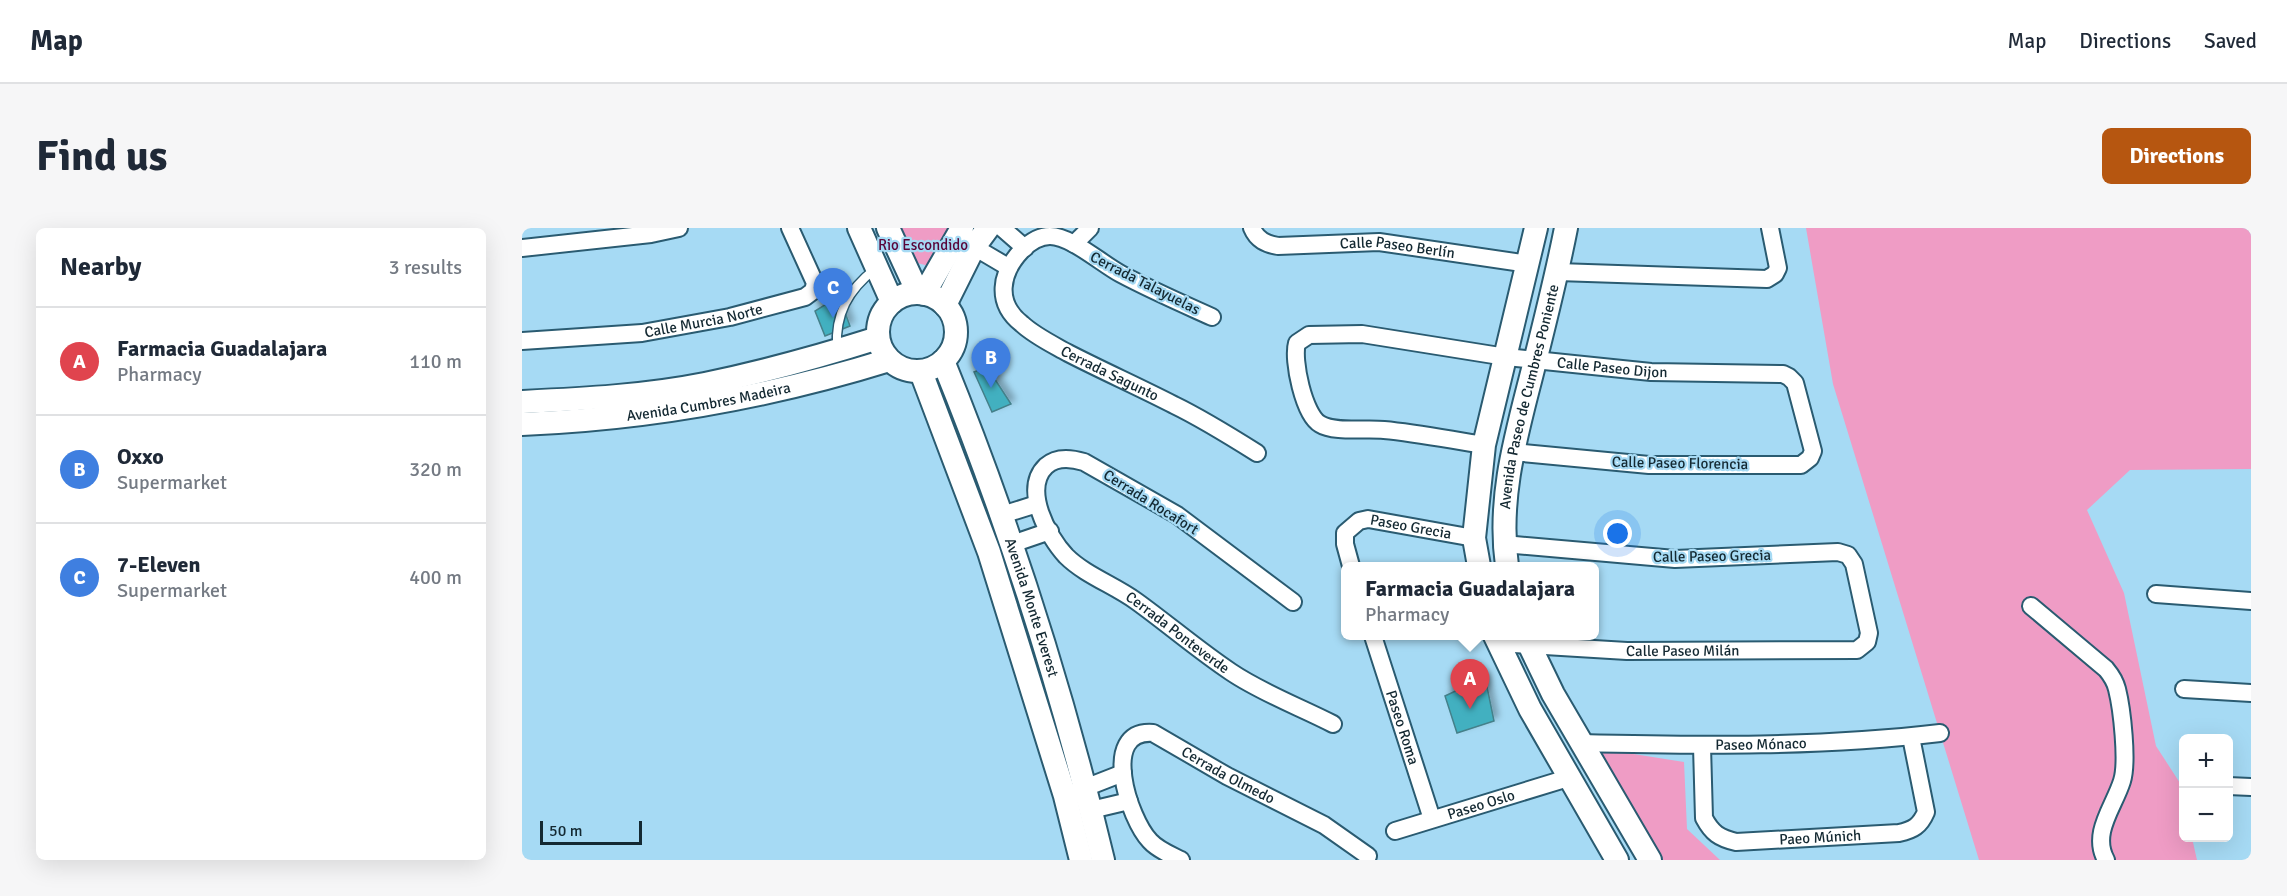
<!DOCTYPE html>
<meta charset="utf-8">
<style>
:root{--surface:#fff;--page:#f6f6f7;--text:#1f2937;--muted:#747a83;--line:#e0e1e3;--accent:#b65610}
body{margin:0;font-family:Signika,sans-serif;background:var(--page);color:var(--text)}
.controls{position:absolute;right:18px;bottom:18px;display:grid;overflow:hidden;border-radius:9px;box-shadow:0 6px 24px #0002}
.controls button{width:54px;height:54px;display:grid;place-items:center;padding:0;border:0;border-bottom:2px solid var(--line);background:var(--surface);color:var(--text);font:30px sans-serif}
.scale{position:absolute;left:18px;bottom:15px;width:102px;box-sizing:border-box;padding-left:6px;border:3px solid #142932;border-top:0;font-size:16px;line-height:21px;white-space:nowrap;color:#142932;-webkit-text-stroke:4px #a6daf4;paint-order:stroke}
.you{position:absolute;left:1096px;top:306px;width:21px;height:21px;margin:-15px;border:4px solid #fff;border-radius:50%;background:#1a73e8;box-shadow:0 0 0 9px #1a73e833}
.badge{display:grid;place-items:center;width:39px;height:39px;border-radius:50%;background:var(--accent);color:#fff;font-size:20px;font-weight:700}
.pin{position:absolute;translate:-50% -50px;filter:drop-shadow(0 2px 3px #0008)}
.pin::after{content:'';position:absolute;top:32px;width:21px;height:18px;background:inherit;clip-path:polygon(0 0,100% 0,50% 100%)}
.popup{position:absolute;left:819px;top:334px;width:258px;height:78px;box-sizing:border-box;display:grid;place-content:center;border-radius:9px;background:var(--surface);filter:drop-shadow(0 2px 4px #0005);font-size:20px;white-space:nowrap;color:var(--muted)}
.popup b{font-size:22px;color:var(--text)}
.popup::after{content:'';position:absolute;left:50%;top:100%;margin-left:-12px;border:12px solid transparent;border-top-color:var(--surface)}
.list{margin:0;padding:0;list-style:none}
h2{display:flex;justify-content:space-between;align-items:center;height:78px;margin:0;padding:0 24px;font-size:26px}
h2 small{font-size:20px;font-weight:400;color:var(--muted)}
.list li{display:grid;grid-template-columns:39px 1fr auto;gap:18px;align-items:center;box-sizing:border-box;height:108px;padding:0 24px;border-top:2px solid var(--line)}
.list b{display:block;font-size:22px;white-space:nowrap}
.list p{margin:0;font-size:20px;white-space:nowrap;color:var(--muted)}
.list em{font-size:20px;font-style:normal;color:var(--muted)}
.map{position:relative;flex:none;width:1729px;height:632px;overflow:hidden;border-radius:9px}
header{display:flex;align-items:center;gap:36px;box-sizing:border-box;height:84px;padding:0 30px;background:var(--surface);border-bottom:2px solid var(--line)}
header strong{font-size:28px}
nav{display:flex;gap:33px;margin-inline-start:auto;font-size:21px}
.intro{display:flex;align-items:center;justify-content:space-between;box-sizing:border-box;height:144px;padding:0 36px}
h1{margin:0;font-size:42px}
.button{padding:15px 27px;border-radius:9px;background:var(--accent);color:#fff;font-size:21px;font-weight:700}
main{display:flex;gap:36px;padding:0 36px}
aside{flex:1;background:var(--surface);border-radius:9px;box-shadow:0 6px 24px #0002}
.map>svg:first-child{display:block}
.green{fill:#ef9cc5}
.building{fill:#43b0c0;stroke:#44808a;stroke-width:1.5;filter:url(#shadow)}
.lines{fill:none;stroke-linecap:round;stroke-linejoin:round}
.lane-casing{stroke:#2a5b71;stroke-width:11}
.street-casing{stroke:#2a5b71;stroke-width:20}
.secondary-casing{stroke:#2a5b71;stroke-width:26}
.lane{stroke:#fff;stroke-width:8}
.street{stroke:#fff;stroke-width:16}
.secondary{stroke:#fff;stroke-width:22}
.labels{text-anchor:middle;stroke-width:4.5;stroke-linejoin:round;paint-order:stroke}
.park-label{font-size:15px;fill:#590539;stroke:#a6daf4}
.street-label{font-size:15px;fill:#142932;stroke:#a6daf4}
</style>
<header>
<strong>Map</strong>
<nav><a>Map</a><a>Directions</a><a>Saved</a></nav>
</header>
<div class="intro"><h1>Find us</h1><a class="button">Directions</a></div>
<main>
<aside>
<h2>Nearby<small>3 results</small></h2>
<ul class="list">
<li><span class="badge" style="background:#e0444e">A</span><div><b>Farmacia Guadalajara</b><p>Pharmacy</p></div><em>110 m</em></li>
<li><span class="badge" style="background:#3f7fe0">B</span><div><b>Oxxo</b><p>Supermarket</p></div><em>320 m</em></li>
<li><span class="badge" style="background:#3f7fe0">C</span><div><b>7-Eleven</b><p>Supermarket</p></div><em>400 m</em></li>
</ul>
</aside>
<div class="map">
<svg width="1729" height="632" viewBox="0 0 1729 632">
<defs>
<filter id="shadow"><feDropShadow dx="4.5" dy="-4.5" stdDeviation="3" flood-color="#0004"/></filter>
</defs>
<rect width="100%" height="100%" fill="#a6daf4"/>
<!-- green -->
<path class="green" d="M369,0H438L407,38L391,34Z
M1284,0H1729V241L1608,242L1565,282L1602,365L1634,518L1658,555L1661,569L1662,610H1670L1675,632H1457L1311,156Z
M1080,521L1162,534L1165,601L1198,632H1131L1071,534Z"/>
<!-- building -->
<path class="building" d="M317,68L328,98L303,108L293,83Z
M465,139L489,176L470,184L452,144Z
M963,449L972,493L935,505L923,468Z"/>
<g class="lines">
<defs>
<path id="lane" d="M315,120C313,86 326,62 353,41"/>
<g id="street">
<path d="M480,0L503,20"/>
<path id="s1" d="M730,0C735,12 744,16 756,18L857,14L1006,36"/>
<path d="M552,16L568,0"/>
<path d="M452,19L486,39"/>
<path d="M0,20L129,6L157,0"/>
<path d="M1036,44L1245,51L1253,46L1256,40L1248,0"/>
<path id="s2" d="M690,89C659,75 629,62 599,46C580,36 549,8 528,8C517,8 507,15 500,22C478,45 473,75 500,96C513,108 530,116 546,125C581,143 617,159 652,177C681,191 708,208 735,225"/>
<path id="s3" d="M0,113L120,105L208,89L283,69L291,63L293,55L268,0"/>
<path id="s4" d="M962,217C929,212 895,205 862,202C844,200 812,205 798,196C782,187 770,132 775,115L787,107L840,106L984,129L1129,144L1261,146L1267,149L1273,155L1291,223L1288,230L1279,237H1127L990,224"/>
<path d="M480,287L515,276"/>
<path d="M490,316L528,303"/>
<path id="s5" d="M829,338L823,316V305L837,293L846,291L952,310"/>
<path d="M1634,366L1729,373"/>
<path id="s6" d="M771,374L655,287L562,234C549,230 535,228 524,238C500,261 526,309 544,328C563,347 592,357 614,373C646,396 676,422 709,444C740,465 778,479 811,496"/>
<path d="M1509,378L1584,441C1589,447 1593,453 1595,461C1600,481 1606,534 1600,553C1592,579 1569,605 1584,632"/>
<path id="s7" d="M851,408L910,591"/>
<path id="s8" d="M975,415L1105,423L1335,422L1345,414L1347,405L1332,336L1326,327L1316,324L1153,331L982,316"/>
<path d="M1662,461L1729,465"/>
<path id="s9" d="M1059,515C1179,518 1299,519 1418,505"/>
<path id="s10" d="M1180,518L1182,590C1190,605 1197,610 1214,614L1377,605C1391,602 1398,598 1404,584L1389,509"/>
<path d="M1706,558L1729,559"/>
<path d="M555,563L601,545"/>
<path d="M569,582L607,573"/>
<path id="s11" d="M873,603L1046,550"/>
<path id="s12" d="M659,632C649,627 636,622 628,613C607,591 577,501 631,505L705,548L802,597L846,628"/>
</g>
<g id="secondary">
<path d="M337,0L370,74"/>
<path d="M366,0L396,65"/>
<circle cx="395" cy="104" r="39"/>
<path d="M402,66L440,0"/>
<path d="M423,77L452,19L466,0"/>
<path id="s13" d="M421,133C487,295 540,462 581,632"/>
<path d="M399,144L467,324L543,568L559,632"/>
<path d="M0,174C61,171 123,168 183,156C241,144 299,128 356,110"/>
<path id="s14" d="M0,196C125,191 248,169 367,132"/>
<path d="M957,338L952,310L962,217L1014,0"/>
<path id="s15" d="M985,338C976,274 992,215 1008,153C1021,102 1034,51 1044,0"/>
<path d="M973,408L1008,481L1095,632"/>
<path d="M1003,408L1031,466L1128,632"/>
</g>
</defs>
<!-- lane casing -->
<use href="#lane" class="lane-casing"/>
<!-- street casing -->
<use href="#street" class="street-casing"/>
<!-- secondary casing -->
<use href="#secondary" class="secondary-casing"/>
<!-- lane -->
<use href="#lane" class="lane"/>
<!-- street -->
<use href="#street" class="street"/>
<!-- secondary -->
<use href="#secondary" class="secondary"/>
</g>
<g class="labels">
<!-- park labels -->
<g class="park-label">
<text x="401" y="22">Rio Escondido</text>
</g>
<!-- street labels -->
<g class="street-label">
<text dy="5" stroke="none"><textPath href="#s1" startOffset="153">Calle Paseo Berlín</textPath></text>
<text transform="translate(623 55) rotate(27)" y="5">Cerrada Talayuelas</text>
<text dy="5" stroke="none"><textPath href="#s3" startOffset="183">Calle Murcia Norte</textPath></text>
<text dy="5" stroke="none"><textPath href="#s4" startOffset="573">Calle Paseo Dijon</textPath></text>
<text dy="5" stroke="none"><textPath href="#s2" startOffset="400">Cerrada Sagunto</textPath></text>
<text dy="5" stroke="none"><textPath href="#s15" startOffset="172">Avenida Paseo de Cumbres Poniente</textPath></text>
<text dy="5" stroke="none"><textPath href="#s14" startOffset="188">Avenida Cumbres Madeira</textPath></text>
<text transform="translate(1158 235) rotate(1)" y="5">Calle Paseo Florencia</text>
<text transform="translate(629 274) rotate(32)" y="5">Cerrada Rocafort</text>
<text dy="5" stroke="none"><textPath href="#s5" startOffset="105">Paseo Grecia</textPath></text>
<text transform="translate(1190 328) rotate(-1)" y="5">Calle Paseo Grecia</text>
<text dy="5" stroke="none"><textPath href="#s13" startOffset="262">Avenida Monte Everest</textPath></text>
<text dy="5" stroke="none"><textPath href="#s6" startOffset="528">Cerrada Ponteverde</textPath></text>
<text dy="5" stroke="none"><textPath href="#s8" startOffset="186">Calle Paseo Milán</textPath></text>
<text dy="5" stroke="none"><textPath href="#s7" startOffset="96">Paseo Roma</textPath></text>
<text dy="5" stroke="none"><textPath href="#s9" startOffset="180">Paseo Mónaco</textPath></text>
<text dy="5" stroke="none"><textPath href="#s12" startOffset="256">Cerrada Olmedo</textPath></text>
<text dy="5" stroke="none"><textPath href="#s11" startOffset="90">Paseo Oslo</textPath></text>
<text dy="5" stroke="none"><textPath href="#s10" startOffset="198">Paeo Múnich</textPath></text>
</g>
</g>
</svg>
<div class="controls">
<button>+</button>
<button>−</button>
</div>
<div class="scale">50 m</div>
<div class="you"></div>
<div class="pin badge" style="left:948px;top:481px;background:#e0444e">A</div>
<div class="popup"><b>Farmacia Guadalajara</b>Pharmacy</div>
<div class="pin badge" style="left:469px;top:160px;background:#3f7fe0">B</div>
<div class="pin badge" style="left:311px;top:90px;background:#3f7fe0">C</div>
</div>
</main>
